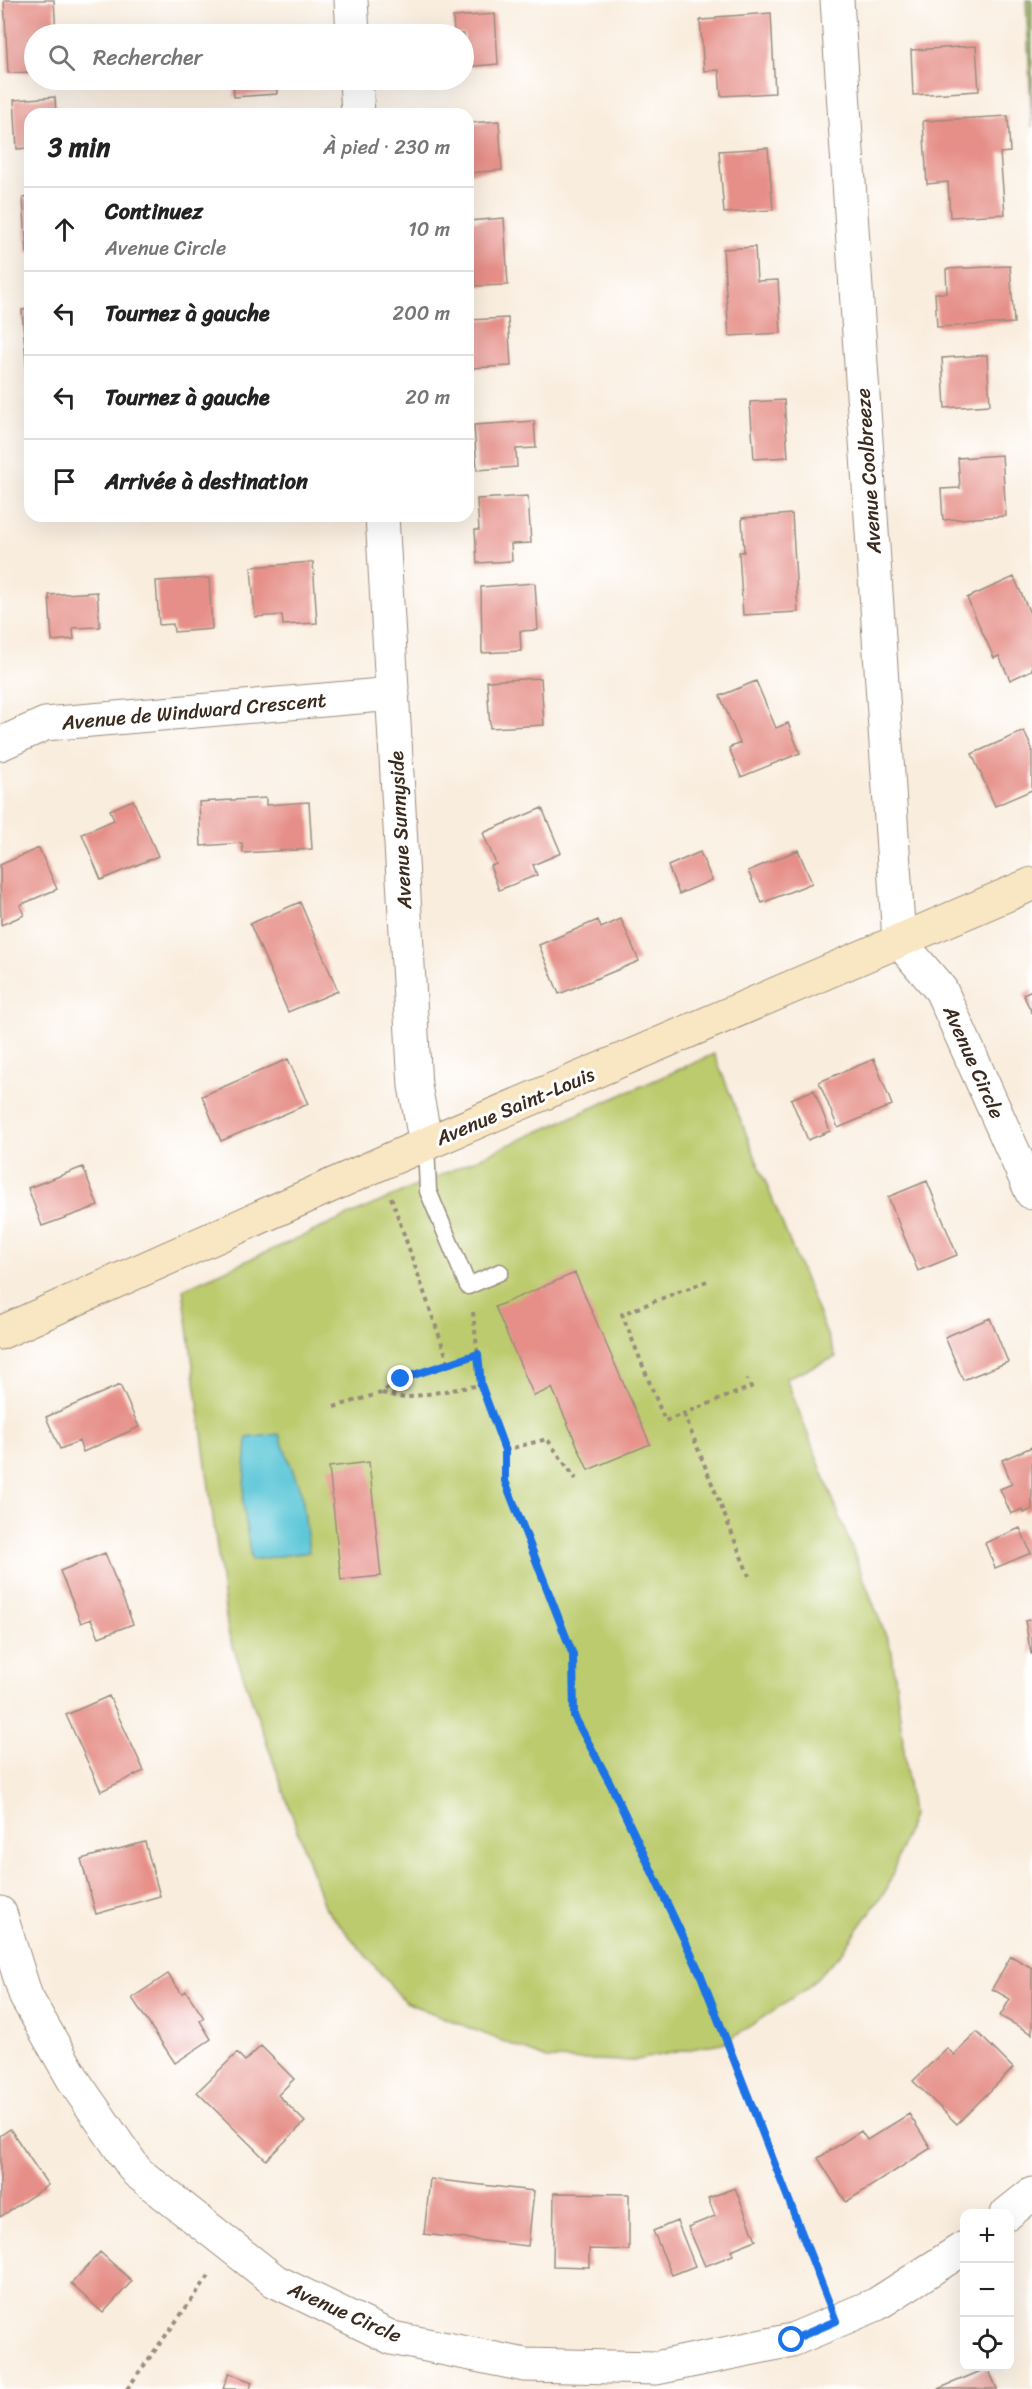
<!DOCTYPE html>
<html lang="fr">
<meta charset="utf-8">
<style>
:root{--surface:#fff;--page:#f2f2f2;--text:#222;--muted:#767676;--line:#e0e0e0}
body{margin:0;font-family:Sriracha,sans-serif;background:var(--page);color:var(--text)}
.controls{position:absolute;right:18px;bottom:18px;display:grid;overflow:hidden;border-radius:12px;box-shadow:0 6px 24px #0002}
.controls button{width:54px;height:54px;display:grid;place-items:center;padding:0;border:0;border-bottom:2px solid var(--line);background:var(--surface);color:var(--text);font:30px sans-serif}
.stop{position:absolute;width:18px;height:18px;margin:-14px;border:4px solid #1a73e8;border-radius:50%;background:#fff}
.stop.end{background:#1a73e8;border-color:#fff;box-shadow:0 2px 6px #0008}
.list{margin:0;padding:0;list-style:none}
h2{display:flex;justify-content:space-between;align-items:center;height:78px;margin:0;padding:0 24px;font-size:26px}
h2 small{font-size:20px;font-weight:400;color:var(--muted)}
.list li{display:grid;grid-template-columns:39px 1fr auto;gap:18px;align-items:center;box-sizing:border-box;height:84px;padding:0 24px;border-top:2px solid var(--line)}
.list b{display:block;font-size:22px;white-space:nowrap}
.list p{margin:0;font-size:20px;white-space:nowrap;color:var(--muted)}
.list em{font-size:20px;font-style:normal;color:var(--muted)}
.icon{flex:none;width:33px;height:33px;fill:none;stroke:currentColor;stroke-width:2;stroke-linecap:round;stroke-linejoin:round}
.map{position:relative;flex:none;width:1032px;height:2389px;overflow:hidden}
.search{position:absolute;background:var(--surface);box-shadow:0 6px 24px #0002;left:24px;top:24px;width:450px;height:66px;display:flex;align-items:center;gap:15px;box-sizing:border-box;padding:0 21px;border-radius:33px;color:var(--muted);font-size:22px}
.panel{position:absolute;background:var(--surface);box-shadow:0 6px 24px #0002;left:24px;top:108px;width:450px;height:414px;border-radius:18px}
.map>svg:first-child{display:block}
.green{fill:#bccb6d;stroke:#7c7a46;stroke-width:1.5}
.forest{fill:#95af60;stroke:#686c3f;stroke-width:1.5}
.water{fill:#5dc7d8;stroke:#4c787b;stroke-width:1.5}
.building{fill:#e68f88}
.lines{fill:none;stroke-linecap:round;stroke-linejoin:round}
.lane-casing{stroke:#9a8c7e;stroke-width:19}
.street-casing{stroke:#9a8c7e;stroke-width:35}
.secondary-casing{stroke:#9a8c7e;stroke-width:35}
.path{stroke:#9a8c7e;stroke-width:4;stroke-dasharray:4.5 4.5;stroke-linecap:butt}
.lane{stroke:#fff;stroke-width:16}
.street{stroke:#fff;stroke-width:33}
.secondary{stroke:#f9e7c3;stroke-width:33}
.route{stroke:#1a73e8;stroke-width:8}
.labels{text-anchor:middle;stroke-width:6;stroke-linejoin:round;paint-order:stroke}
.street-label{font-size:20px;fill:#3b2a1e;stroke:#fff}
</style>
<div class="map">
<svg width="1032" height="2389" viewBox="0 0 1032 2389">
<rect width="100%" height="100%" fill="#fff"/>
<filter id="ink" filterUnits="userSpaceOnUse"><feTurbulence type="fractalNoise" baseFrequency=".0167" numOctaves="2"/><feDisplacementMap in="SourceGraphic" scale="12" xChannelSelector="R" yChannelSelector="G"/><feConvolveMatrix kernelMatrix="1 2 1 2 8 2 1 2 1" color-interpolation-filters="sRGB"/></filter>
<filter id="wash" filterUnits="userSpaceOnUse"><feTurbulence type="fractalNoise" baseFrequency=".008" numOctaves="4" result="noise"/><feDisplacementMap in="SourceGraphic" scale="24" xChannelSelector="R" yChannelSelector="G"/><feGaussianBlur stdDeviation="1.35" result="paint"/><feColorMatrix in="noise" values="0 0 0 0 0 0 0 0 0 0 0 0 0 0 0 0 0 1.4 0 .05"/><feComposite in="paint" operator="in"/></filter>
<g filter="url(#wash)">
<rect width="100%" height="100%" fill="#f9edde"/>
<!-- green -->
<path class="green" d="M714,1054L836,1357L786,1378L892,1652L912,1815L888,1887L842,1952L807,1988L726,2042L632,2061L547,2059L405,2002L324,1906L228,1632L183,1289Z"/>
<!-- forest -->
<path class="forest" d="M1026,0H1032V127Z"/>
<!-- water -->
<path class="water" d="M279,1434L302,1495L309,1552L251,1560L243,1503L247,1438Z"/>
<g id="blocks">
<!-- building -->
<path class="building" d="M4,0H54L56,34H34V72L8,73Z
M771,13L775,93L721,96L719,70L704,71L700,20L716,19V17Z
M495,14L498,64L464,67V34H454L453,17Z
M278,29V34H230V32Z
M976,46L979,91L913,95L911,50Z
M233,80H276L277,94L234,97Z
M55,97L56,114H30V148L17,149L14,100Z
M1008,116L1010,152L1000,153L1005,214L950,217L948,182L927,184L923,121Z
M499,121L502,170L468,173V123Z
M768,148L773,210L724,213L719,151Z
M30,197V253H27L23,198Z
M504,218L508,285L475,286L474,268H468V221Z
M755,247L757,281L778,280L781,333L729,336L723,249Z
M1010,266L1014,323L937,327L935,293H947L946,269Z
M30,309V373H27L22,310Z
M508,318L511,366L470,368L468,320Z
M987,355L990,405L945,408L942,358Z
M784,400L788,457L754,459L750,402Z
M534,421L536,448L516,449L517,467L477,470L474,425Z
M1002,455L1006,516L943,520L941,489L960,488L958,458Z
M528,496L531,543L511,544L512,561L477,563L475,530H479L477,499Z
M792,514L798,612L743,615L739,552H744L742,518Z
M313,562L317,623L283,625L282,615L255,617L251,567Z
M1014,577L1032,618V670L1010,680L999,656L994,658L967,598Z
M209,578L212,629L174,632L173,624L159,625L156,581Z
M535,583L538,630L520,631L521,651L482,653L481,587Z
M97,592L100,627L73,628L74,639L52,641L49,595Z
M541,678L544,725L490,728L487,681Z
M756,681L776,728L788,723L800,753L741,777L729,748L740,743L720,696Z
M1024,731L1032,749V790L995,806L972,754Z
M266,798V805L309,802L312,849L243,853L242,843L201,846L199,802Z
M133,800L158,856L101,880L82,834L114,820L110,810Z
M542,808L561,853L533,865L537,875L499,890L490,866L496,864L483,833Z
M39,848L57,889L20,905L24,915L1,925L0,865Z
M798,850L812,883L762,903L748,871Z
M700,852L712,880L679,894L668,866Z
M300,902L338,991L288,1012L250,924Z
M621,919L639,961L559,994L539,945L598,920L601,928Z
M1032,990V1013L1023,994Z
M288,1059L308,1104L221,1141L202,1096Z
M874,1059L892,1105L838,1128L819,1082Z
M814,1090L830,1131L808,1140L791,1099Z
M83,1167L98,1206L42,1226L28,1188Z
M927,1181L957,1255L918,1271L888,1197Z
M575,1273L650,1444L588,1470L552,1388L534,1396L495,1307Z
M990,1318L1008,1362L963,1380L945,1337Z
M120,1385L139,1427L83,1452L79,1441L60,1449L46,1417Z
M1032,1447V1509L1024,1513L1022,1509L1011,1514L1000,1489L1012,1484L1002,1460Z
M369,1462L381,1576L341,1580L329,1467Z
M1020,1528L1031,1553L995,1568L985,1543Z
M105,1553L133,1624L99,1637L91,1619L81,1623L60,1571Z
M1032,1619V1654H1031L1025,1621Z
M109,1696L144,1771L101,1791L66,1715Z
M145,1842L160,1896L96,1914L81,1859Z
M1011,1956L1032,1968V2034L1000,2016L1010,1999L992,1989Z
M168,1974L182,1994L186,1991L204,2018L200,2021L211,2039L175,2063L132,1998Z
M977,2032L1013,2068L957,2124L913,2081L947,2048L954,2055Z
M261,2046L294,2079L278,2095L305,2122L266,2160L197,2092L237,2053L245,2061Z
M909,2114L931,2148L846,2202L818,2158L861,2131L867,2140Z
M10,2129L48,2185L0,2217V2136Z
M430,2179L534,2191L528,2246L424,2234Z
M735,2188L756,2240L731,2250L733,2255L705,2266L688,2227L715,2216L708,2198Z
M554,2193L629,2194V2250L589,2249V2267L553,2266Z
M677,2221L695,2266L672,2275L653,2231Z
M100,2252L132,2281L103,2313L71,2284Z
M988,2368L997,2389H938Z
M229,2373L252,2382L250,2389H223Z"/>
</g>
</g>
<g filter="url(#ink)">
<use href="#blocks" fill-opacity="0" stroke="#9a8c7e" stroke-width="1.5"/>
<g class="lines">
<defs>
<path id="lane" d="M426,1144L428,1191L468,1286L500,1272"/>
<path id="street" d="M351,0L353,34
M837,0L899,941L941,990L1032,1193
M356,80L358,114
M382,516L415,1086L426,1144
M0,744L45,724L393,694
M0,1913L26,1997L76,2084L137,2172L275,2281L392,2338L525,2365L656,2368L792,2340L877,2304L964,2248
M1007,2214L1032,2194"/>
<path id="secondary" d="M0,1333L393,1158L1032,884"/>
</defs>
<!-- lane casing -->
<use href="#lane" class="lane-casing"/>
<!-- street casing -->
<use href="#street" class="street-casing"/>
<!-- secondary casing -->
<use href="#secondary" class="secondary-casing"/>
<!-- path -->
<path class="path" d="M391,1197L449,1364
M707,1281L622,1314L665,1421L751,1387L747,1379
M473,1312L481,1385L505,1450V1481L573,1655L574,1716L610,1783L700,1973L824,2290
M382,1393L404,1398L481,1385
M334,1407L381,1393L401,1379L478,1355
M684,1414L749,1576
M505,1450L547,1439L576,1479
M127,2389L211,2273"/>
<!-- lane -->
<use href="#lane" class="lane"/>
<!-- street -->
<use href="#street" class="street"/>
<!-- secondary -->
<use href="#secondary" class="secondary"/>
</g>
</g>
<g class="lines" filter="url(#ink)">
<!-- route -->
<path class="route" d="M401,1379L478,1354L481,1385L505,1450V1481L573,1655L574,1716L610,1783L700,1973L836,2321L792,2340"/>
</g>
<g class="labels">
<!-- street labels -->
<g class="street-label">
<text transform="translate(868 471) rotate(-94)" y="7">Avenue Coolbreeze</text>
<text transform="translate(194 711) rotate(-5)" y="7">Avenue de Windward Crescent</text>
<text transform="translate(400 830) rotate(-93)" y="7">Avenue Sunnyside</text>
<text transform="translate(974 1062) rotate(66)" y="7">Avenue Circle</text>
<text transform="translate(515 1106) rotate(-23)" y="7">Avenue Saint-Louis</text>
<text transform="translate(345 2312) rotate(24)" y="7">Avenue Circle</text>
</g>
</g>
</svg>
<div class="controls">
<button>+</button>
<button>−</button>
<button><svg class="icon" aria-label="locate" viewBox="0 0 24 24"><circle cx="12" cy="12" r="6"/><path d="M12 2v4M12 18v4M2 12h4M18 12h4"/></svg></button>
</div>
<div class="stop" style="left:792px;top:2340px"></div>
<div class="stop end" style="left:401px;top:1379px"></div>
<div class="search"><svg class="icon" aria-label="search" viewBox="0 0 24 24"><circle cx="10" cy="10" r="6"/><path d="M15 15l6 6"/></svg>Rechercher</div>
<section class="panel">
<h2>3 min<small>À pied · 230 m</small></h2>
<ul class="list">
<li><svg class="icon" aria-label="ahead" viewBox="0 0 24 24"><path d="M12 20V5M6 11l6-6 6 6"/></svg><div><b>Continuez</b><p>Avenue Circle</p></div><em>10 m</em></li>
<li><svg class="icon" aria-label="left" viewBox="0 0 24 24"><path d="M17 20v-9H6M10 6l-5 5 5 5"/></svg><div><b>Tournez à gauche</b></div><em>200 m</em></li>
<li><svg class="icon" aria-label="left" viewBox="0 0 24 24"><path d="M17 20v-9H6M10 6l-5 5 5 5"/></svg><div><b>Tournez à gauche</b></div><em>20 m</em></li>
<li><svg class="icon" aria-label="arrive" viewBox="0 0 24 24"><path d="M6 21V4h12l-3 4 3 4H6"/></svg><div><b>Arrivée à destination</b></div></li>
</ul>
</section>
</div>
